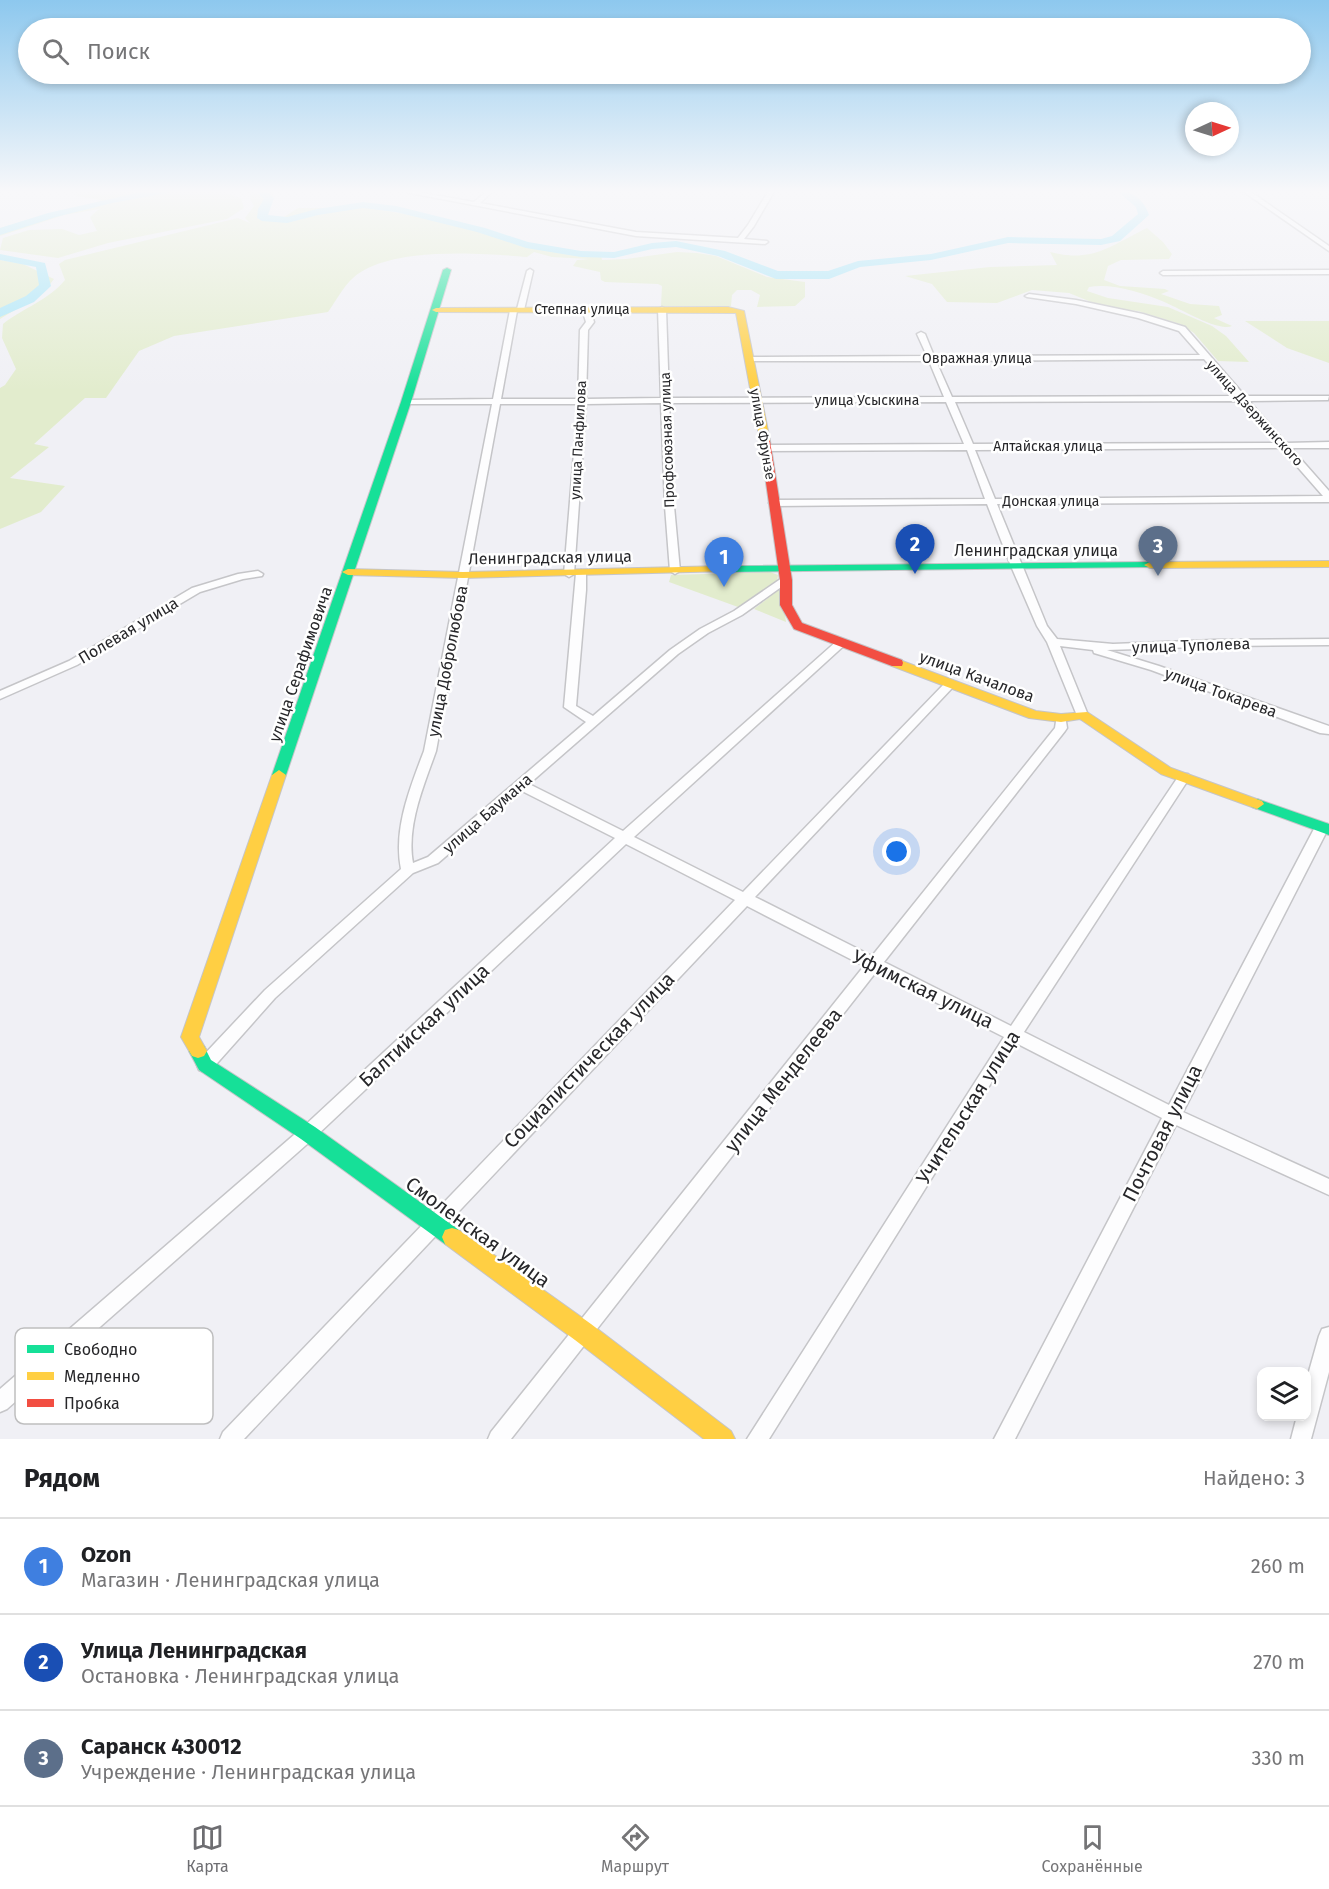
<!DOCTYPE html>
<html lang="ru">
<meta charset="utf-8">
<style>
:root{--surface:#fff;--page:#f2f2f2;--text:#202124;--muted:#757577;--line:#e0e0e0;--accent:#6d6d71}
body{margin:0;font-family:"Fira Sans",sans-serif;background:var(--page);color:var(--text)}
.controls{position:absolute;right:18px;bottom:18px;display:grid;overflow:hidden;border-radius:12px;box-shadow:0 3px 9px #0003}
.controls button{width:54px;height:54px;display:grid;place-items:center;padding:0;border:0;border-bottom:2px solid var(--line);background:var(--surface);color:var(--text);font:30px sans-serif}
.compass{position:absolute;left:1185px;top:102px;width:54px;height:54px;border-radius:50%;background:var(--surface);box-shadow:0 3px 9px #0003;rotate:86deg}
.you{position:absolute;left:897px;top:852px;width:21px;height:21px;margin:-15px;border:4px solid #fff;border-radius:50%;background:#1a73e8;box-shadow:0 0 0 9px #1a73e833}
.badge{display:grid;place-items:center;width:39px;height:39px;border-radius:50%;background:var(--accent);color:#fff;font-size:20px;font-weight:700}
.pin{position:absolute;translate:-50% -50px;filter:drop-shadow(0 2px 3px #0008)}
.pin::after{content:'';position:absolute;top:32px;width:21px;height:18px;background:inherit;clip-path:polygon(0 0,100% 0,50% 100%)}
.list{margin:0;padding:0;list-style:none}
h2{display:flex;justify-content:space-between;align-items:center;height:78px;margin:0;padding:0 24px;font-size:26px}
h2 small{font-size:20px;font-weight:400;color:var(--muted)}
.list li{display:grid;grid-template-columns:39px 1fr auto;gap:18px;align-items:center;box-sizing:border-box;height:96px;padding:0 24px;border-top:2px solid var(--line)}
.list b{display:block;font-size:22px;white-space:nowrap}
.list p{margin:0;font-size:20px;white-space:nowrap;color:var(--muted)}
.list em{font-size:20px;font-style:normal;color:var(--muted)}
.icon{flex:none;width:33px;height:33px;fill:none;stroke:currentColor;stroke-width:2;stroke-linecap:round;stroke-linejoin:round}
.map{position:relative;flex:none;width:1329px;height:1439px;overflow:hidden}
.search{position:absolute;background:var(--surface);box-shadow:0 3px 9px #0003;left:18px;right:18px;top:18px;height:66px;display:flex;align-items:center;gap:15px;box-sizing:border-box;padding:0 21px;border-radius:33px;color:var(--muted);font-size:22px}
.sheet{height:366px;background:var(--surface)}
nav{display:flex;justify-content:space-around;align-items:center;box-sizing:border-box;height:84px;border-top:2px solid var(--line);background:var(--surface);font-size:16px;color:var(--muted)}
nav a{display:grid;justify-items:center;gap:3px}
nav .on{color:var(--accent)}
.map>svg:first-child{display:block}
.green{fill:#e2eccd}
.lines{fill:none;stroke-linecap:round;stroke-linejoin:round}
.river{fill:#a6e5f8;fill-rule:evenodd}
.street-casing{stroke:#c5c5c8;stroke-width:3}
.fast-casing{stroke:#c5c5c8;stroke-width:2}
.slow-casing{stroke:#c5c5c8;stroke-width:2}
.jam-casing{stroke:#c5c5c8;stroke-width:2}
.street{fill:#fdfdfe;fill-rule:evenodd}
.fast{fill:#16e098;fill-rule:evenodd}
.slow{fill:#ffcf43;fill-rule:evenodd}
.jam{fill:#f24e42;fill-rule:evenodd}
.labels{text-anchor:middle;stroke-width:5;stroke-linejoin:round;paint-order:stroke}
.far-street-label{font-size:14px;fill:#27272a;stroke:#fff}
.street-label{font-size:16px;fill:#27272a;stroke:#fff}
.near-street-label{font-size:20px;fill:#27272a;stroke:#fff}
.key{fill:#fff;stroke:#bebebf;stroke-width:1.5}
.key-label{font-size:16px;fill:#27272a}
</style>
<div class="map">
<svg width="1329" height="1439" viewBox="0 0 1329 1439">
<rect width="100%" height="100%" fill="#f0f0f5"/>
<!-- green -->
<path class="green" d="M75,190H217L241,198L244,208L227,219L108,243L58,258L0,250L3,238L29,230L62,229L79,235L97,231L90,217L99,209L64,215L0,236V228L78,207L84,208L102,200L77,196Z
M250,190H274L268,216L284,217L298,208H369L460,223L554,252L601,253L602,260L626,259L677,252L697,253L716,256L767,277L805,282V297L795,306L757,307L760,295L751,290H737L732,295L731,306H661L662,286L658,284L605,282L601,280L600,272L573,266L577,260L589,259L552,257L534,252L527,257C482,253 388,246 353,278C343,287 336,301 328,312L174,336L139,351L106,398H85L34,444L49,447L10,478L65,486L41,512L0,529V388L5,385L16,369L2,338L3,324C23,308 49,300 65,280L59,264L65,260L238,218L250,223L245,218L254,206L250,199Z
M1147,228L1163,242L1172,254L1169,259L1121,260L1108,266L1104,280L1120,286L1165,289L1169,291L1161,294L1190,304L1219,306L1222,315L1214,318L1232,326C1217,332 1178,307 1162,301C1141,292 1111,283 1089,287L1087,291L1108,298L1168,307L1212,326L1226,336L1249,362L1218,361L1194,333L1180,324L1138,311L1106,308L1069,293L1032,290L997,303L947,302L932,284L905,276L990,267L1057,265L1050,252C1093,263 1110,246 1147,228Z
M0,260L23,264L54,279L44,292L0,319Z
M1245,321H1329V363L1287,348Z
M770,572L778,575L777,582L744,606L738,607L669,582L671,575Z
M781,588L786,622L754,609Z"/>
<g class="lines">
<!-- river -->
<path class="river" d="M150,190H172L167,193L112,203L56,217L0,235V228L48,213Z
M255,190H266L274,198L268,215L287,217L317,209L363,202L396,206L485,228L528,242L581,251L614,252L652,243L676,241L725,251L778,271H828L858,261L931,254L1008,237L1101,239L1112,236L1138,214L1136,207L1116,190C1132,190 1144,200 1149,215L1120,241L1101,245L1008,243L931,260L860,267L829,279H776L718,256L676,247L652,249L614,258L581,257L526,248L477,232L396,212L363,208L318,215L287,223L262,221L257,218L258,209L264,199Z
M0,254L45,263L51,286L34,302L0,317V308L26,296L39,285L36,267L0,260Z"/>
<defs>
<path id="street" d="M394,190H406L474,202L488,190H494L480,203L636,232L738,238L748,225L769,190H775L754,226L744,239L767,241L768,242L765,244L636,236Z
M1241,190H1248L1329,246V251Z
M530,269L533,271L524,310L517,311L501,399H578L580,330L586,322L582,309L586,307L590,309L594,322L588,330L586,399L661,398L658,309L662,307L666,309L669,398L944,397L929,361H750L746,359L750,357L927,356L917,334L921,332L925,334L934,356L1200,355L1179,331L1138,318L1076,304L1027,297L1025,296L1029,294L1076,300L1143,314L1185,327L1245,396H1329L1328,400L1249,401L1286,443L1329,442V448H1291L1329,491V502L997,504L1047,626L1057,639L1113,644L1214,640L1329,639V645L1228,646L1107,650L1159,666L1329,726V734L1320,733L1151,670L1094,653L1093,650L1060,646L1088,715L1082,719L1078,718L1047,642L1037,626L1011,566L987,504L774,506L769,503L774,500L985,499L967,450L766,451L762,448L766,445L964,444L946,402L669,403L674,506L680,571L675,574L670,571L665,506L661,403L586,404L574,574L569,577L564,574L578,404H500L436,751C424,785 406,826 413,863L428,857L586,722L564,707L576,573L581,570L586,573V590L576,706L593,716L670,650L700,629L734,611L782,578L786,577L791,580L742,615L708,633L678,654L529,784L623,831L838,640L842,639L848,642L634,837L743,892L946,682H954L956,684L954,686L755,897L872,956L1055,728L1057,715H1065L1067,728L1065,731L884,962L1011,1026L1180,774H1188L1190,777L1188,780L1024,1032L1169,1105L1315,827L1317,824H1327L1329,827L1183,1112L1329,1179V1195L1176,1125L1015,1439H994L1162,1118L1016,1043L769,1439H747L1004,1037L876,972L511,1439H488L491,1432L864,966L747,906L244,1439H220L223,1432L735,900L626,844L314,1138L7,1409L0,1412V1389L302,1128L615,838L522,791L438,863L413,873L275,998L211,1070L205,1072L199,1070L197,1065L199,1060L265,990L401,869C393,829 410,788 424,751L492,404H406L402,402L406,400L493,399L510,310L517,309L527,271ZM1204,359L1236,396L952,397L936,361ZM1240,401L1277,443L973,444L955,402ZM1281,448L1323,496L995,499L975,450Z
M1329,270V274L1163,275L1160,273L1163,271Z
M258,571L263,574L262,576L243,579L200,592L77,665L0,699V691L69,661L192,588L238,574Z
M1329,1327V1372L1311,1439H1291L1297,1416H1306V1382L1319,1336L1322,1329Z"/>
<path id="fast" d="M447,268L451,270L411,402L286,775L284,778H274L272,775L401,402L443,270Z
M1150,562L1156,565L1154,567L725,572L719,569L725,566Z
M1257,799L1329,824V835L1252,807L1250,804L1252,801Z
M198,1044L204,1046L211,1060L315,1127L459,1230L462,1237L459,1244L452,1246L445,1244L301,1139L199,1070L189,1051L192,1046Z"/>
<path id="slow" d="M728,307L744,311L770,441L768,443L760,441L736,313L436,312L432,310L436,308Z
M1329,561V567L1150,568L1144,565L1150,562Z
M725,566L731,569L729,571L463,578L348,575L342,572L348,569L463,572Z
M897,659L1036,711L1061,714L1087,712L1171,768L1262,801L1264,804L1257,809L1252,807L1161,774L1080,719L1061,722L1029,718L892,666L891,663L892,660Z
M279,770L286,775L199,1037L207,1051L204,1056L198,1058L192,1056L181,1037L272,775Z
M452,1228L459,1230L591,1324L731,1431L735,1439H704L575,1340L445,1244L442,1237L445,1230Z"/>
<path id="jam" d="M765,438L770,441L792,580V605L802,623L902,660L903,663L902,666H892L794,629L780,605V580L760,441Z"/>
</defs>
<!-- street casing -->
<use href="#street" class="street-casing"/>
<!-- fast casing -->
<use href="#fast" class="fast-casing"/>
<!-- slow casing -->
<use href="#slow" class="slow-casing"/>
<!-- jam casing -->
<use href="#jam" class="jam-casing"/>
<!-- street -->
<use href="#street" class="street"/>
<!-- fast -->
<use href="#fast" class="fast"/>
<!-- slow -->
<use href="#slow" class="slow"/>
<!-- jam -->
<use href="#jam" class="jam"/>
</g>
<!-- sky -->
<linearGradient id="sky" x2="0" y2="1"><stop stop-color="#8dc8ee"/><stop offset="0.49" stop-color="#f8f8fa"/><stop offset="1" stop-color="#f8f8fa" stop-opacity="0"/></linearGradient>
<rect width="1329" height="391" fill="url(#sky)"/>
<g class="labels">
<!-- far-street labels -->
<g class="far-street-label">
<text x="582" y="314">Степная улица</text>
<text x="977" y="363">Овражная улица</text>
<text x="867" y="405">улица Усыскина</text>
<text transform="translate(1255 413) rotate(48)" y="5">улица Дзержинского</text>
<text transform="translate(763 434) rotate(80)" y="5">улица Фрунзе</text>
<text transform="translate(578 440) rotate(-87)" y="5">улица Панфилова</text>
<text transform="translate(667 440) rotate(-92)" y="5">Профсоюзная улица</text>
<text x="1048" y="451">Алтайская улица</text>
<text x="1051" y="506">Донская улица</text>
</g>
<!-- street labels -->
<g class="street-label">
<text x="1036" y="556">Ленинградская улица</text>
<text transform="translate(550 557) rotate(-1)" y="6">Ленинградская улица</text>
<text transform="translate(128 630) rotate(-31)" y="6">Полевая улица</text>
<text transform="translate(1191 645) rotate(-2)" y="6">улица Туполева</text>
<text transform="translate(447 661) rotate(-79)" y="6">улица Добролюбова</text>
<text transform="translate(300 664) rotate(-71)" y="6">улица Серафимовича</text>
<text transform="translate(977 676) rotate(20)" y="6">улица Качалова</text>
<text transform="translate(1221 692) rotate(20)" y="6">улица Токарева</text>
<text transform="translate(487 813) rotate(-41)" y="6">улица Баумана</text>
</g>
<!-- near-street labels -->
<g class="near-street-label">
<text transform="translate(923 989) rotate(26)" y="7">Уфимская улица</text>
<text transform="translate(424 1025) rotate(-43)" y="7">Балтийская улица</text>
<text transform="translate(589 1060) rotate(-46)" y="7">Социалистическая улица</text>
<text transform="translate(783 1080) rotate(-52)" y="7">улица Менделеева</text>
<text transform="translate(968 1107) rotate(-58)" y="7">Учительская улица</text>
<text transform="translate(1162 1133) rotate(-63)" y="7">Почтовая улица</text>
<text transform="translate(478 1232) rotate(36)" y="7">Смоленская улица</text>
</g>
</g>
<!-- legend -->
<rect x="15" y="1328" width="198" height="96" rx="9" class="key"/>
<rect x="27" y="1345" width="27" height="8" fill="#16e098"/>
<rect x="27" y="1372" width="27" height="8" fill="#ffcf43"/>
<rect x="27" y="1399" width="27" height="8" fill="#f24e42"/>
<g class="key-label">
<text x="64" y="1355">Свободно</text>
<text x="64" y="1382">Медленно</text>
<text x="64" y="1409">Пробка</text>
</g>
</svg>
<div class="controls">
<button><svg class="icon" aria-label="layers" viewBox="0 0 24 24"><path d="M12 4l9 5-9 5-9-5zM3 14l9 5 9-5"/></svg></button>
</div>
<svg class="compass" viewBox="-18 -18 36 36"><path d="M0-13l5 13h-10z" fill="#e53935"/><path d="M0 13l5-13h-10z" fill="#757577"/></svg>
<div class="you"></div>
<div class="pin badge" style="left:724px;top:587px;background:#3f7fe0">1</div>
<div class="pin badge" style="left:915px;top:574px;background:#1a4fb4">2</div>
<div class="pin badge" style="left:1158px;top:576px;background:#5c6f8a">3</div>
<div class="search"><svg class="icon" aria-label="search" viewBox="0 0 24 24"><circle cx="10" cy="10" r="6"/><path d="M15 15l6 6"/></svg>Поиск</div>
</div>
<section class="sheet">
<h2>Рядом<small>Найдено: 3</small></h2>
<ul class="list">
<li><span class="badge" style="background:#3f7fe0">1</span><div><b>Ozon</b><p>Магазин · Ленинградская улица</p></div><em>260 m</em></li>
<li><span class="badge" style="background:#1a4fb4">2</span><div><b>Улица Ленинградская</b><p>Остановка · Ленинградская улица</p></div><em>270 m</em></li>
<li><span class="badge" style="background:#5c6f8a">3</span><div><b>Саранск 430012</b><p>Учреждение · Ленинградская улица</p></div><em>330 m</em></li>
</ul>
</section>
<nav>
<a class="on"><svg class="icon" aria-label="map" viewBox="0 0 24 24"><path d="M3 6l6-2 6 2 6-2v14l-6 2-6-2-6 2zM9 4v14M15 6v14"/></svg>Карта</a>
<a><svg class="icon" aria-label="directions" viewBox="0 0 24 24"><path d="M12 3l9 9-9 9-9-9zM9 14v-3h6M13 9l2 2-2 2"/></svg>Маршрут</a>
<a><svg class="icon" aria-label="saved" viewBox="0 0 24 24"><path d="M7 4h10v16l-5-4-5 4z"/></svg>Сохранённые</a>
</nav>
